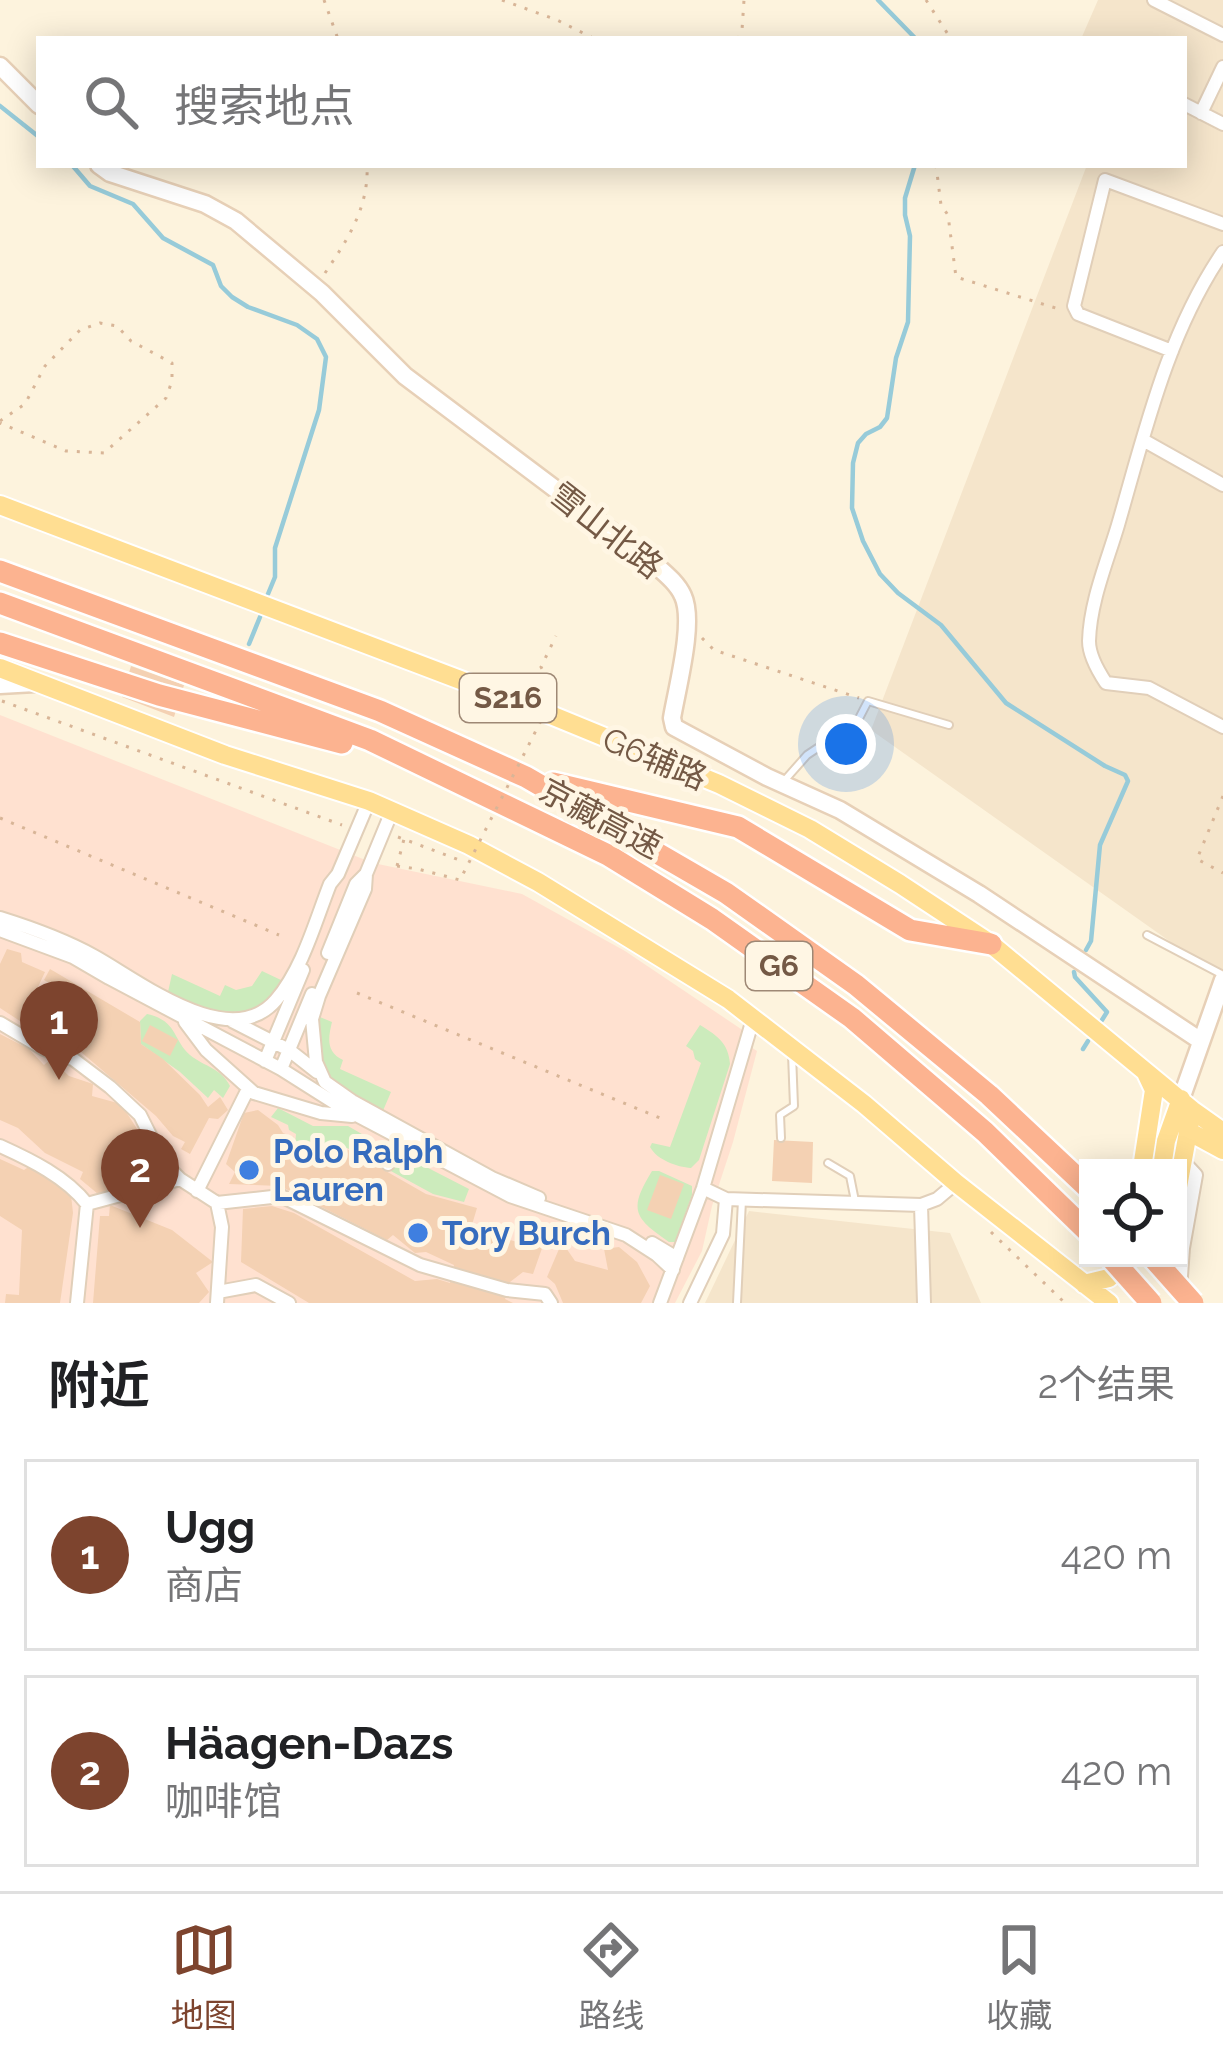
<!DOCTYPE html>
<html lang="zh">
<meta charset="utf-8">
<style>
:root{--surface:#fff;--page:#f6f6f6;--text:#202124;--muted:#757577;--line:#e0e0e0;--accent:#7d442e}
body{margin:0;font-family:Raleway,"Noto Sans SC",sans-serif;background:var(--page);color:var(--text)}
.controls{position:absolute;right:36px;bottom:36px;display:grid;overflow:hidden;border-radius:0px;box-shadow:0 6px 30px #0003}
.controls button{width:108px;height:108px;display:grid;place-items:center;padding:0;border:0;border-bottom:3px solid var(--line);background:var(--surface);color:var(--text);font:60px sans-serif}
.you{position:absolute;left:846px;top:744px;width:42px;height:42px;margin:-30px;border:9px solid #fff;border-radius:50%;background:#1a73e8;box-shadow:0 0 0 18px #1a73e833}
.badge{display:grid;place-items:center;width:78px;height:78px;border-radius:50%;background:var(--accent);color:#fff;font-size:39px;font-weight:700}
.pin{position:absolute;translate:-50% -99px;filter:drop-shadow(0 3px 6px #0008)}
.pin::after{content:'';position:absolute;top:63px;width:42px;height:36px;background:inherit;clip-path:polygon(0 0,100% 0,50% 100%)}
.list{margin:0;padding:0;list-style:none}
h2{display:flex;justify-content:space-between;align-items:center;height:156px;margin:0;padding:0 48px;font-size:51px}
h2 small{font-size:39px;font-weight:400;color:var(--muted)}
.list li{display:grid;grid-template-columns:78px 1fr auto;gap:36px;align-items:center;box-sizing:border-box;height:192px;margin:0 24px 24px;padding:0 24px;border:3px solid var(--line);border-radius:0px}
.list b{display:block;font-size:45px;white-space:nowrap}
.list p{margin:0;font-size:39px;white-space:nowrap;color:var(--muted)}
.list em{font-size:39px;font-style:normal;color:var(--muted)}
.icon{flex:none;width:66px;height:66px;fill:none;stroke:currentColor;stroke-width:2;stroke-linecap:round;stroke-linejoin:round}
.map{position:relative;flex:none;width:1223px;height:1303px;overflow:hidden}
.search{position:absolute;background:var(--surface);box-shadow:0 6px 30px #0003;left:36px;right:36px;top:36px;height:132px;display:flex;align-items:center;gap:30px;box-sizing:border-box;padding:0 42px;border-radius:0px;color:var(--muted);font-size:45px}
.sheet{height:588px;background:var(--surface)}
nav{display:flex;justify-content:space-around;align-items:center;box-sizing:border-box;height:168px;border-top:3px solid var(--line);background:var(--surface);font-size:33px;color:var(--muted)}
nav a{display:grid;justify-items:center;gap:6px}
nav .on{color:var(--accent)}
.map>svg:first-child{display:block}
.residential{fill:#f5e5cb}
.commercial{fill:#ffe1d0}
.green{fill:#ccebbc}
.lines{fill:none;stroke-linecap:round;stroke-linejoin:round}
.stream{stroke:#97cbd9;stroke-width:4.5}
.building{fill:#f4d1b3}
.lane-casing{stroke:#e1cfb9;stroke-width:10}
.street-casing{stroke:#e1cfb9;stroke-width:16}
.secondary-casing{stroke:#e7d0b7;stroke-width:21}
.primary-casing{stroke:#fff;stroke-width:22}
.highway-casing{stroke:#fff;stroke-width:26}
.path{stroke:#d8b597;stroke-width:3;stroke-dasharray:3 9;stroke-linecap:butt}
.lane{stroke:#fff;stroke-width:6}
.street{stroke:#fff;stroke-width:12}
.secondary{stroke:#fff;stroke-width:16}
.primary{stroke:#ffde92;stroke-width:18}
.highway{stroke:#fcb390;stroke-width:21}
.highway-bridge-casing{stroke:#fff;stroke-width:26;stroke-linecap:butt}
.path-bridge{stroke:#d8b597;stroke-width:3;stroke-dasharray:3 9;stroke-linecap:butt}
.highway-bridge{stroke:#fcb390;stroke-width:21}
.shop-dot{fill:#3f7fe0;stroke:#fff6e4;stroke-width:4.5}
.labels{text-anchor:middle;stroke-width:10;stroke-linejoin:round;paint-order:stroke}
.shield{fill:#fff6e4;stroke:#9e8875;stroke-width:3}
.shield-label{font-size:30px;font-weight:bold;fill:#745945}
.street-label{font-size:33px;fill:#745945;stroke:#fff6e4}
.shop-label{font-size:33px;font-weight:bold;fill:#366cbe;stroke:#fff6e4;text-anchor:start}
</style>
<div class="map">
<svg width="1223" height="1303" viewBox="0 0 1223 1303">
<rect width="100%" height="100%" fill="#fdf3dd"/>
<!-- residential -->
<path class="residential" d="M1098,0H1223V979L871,730L1087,165H1184V39H1081Z
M749,1211L950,1233L981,1303H705Z"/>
<!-- commercial -->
<path class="commercial" d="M0,715L373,863L522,894L625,951L744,1031L743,1042L757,1051L733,1142L712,1206L702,1251L675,1303H0Z"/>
<!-- green -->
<path class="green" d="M262,971L281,980C274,991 268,1004 254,1009C229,1019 188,1008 168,992L172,974L220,996L225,985L236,990L252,986Z
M147,1014C178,1021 172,1039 190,1055C205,1067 221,1068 230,1086L223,1098L214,1090L208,1098L180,1072L141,1044L140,1021Z
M315,1015L332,1022C328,1038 326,1052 343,1060L340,1069L391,1092L382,1113C331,1089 318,1070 315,1015Z
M700,1025C718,1036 728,1043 730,1064L699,1160L691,1168C677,1167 657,1160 650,1147L652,1143L670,1147L701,1063L695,1059L693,1051L686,1046Z
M278,1108L313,1126H348L381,1145L373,1161L347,1148L320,1152L295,1145L296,1134L289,1130L288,1125L271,1117Z
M399,1153L469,1189L464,1202L433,1194L389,1170Z
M652,1171H659L692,1186V1195L675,1242H669C634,1218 628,1210 652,1171Z"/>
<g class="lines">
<!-- stream -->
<path class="stream" d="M878,0L916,39
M0,106L39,137
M72,165L90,186L133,204L163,238L213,265L221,286L232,297L248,307L297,325L317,339L326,357L319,410L275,548V577L268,594
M915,165L905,198V215L910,236L908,322L896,358L887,418L880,427L866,434L858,443L853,463L852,508L863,541L880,574L898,593L941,625L1006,703L1105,766L1125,775L1128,781L1100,845L1091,941L1086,950
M249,644L260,617
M1074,972L1075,977L1107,1012L1102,1020
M1083,1049L1088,1041"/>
</g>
<!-- building -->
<path class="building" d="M131,666L184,685L174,717L122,697Z
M7,949L21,953L22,962L45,972L38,987L44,991L49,983L44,980L50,969L140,1022L141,1044L163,1059L200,1095L208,1107L220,1097L228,1110L218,1119L209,1118L190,1154L181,1149L185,1142L173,1136L156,1116L74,1046L46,1038L0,1008V964Z
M150,1025L178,1040L170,1056L142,1041Z
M0,1034L29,1049L44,1065L51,1059L69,1076L93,1084L92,1096L121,1104L141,1135L147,1157V1169L133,1183L105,1197L98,1194L80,1179L83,1172L45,1153L18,1128L0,1120Z
M258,1110L278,1125L283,1133L294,1137L291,1148L320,1158L349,1150L426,1194L477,1208L471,1228L517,1242L523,1225L547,1234L533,1274L523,1272L510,1282L505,1299L513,1303H309L241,1262L243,1209L272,1206L294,1213L415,1281L437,1279L450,1283L454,1265L426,1252L415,1253L393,1235L387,1240L280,1186L229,1184L235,1172L226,1164L244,1113Z
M774,1140L813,1142L812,1183L772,1181Z
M0,1159L24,1170L30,1166L71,1195L73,1213L60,1303H5L6,1294L19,1295L22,1230L0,1216Z
M660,1175L684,1184L671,1219L647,1210Z
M110,1205L172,1230L213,1262L196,1273L209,1292L199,1303H93L100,1216H109Z
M562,1242L575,1261L608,1270L604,1249L619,1247L637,1262L650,1286L641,1303H563L555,1284L547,1277Z"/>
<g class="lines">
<defs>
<path id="lane" d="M784,781L807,755L822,745L847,736L854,728L868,701L949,725
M1147,935L1223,975
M781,1138L780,1115L794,1106L792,1054
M828,1163L850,1176L855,1201
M737,1303L742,1200"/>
<path id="street" d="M1154,0L1223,35
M1184,104L1223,124
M1201,113L1223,67
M1223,252C1167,334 1145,432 1118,525C1107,562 1090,602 1089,641C1089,656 1098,671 1106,683L1149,688L1223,727
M1172,351L1078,314L1074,306L1105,180L1223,224
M1143,440L1223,485
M392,811L366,874L365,889L319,996L312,1019L316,1062L325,1082L352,1101L492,1178L539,1198
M0,918C32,928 65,940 94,956C138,980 230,1054 276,1000C303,968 315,922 330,884L338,874L369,801
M0,930L73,957L109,978L281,1069L341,1107L510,1196L626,1235L657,1255L673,1270
M328,953L356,884L366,874
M232,1021L289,1050L317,1072
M185,1022L206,1050L254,1093L321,1113L352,1116
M0,1023L44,1049L73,1059L110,1087L140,1115L164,1163L180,1179L217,1203L281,1196L420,1265L507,1290L545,1294L551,1303
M265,1061L303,970
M281,1069L312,994
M0,1146C31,1160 66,1177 87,1204L180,1179
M388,1164L405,1131
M703,1188L726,1199L921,1205L937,1199L956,1183
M197,1191L248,1089
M217,1203L222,1227L217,1303
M921,1205L924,1303
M652,1243L677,1258
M1180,1290L1183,1248L1196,1175L1183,1161
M218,1292L256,1285L289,1303
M77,1303L87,1204
M660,1303L703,1188L753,1019
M690,1303L723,1234L726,1199"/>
<path id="secondary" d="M0,66L39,105
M99,165L110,173L205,204L236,221L322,293L405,376L651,561C662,571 677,582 683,596C695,622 677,688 672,718L674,727L767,777L840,810L979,894L1201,1041
M0,685L35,683
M1181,1099L1223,980"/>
<path id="primary" d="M0,505L529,706L719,784L810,829L900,884L991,944L1192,1110L1223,1132
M0,668L225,755L369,801L469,845L538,882L728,999L864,1104L956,1183L1109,1303
M1186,1121L1188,1131L1223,1150
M1142,1168L1154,1090L1146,1073
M1162,1168L1166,1141L1181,1099
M1178,1187L1192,1110
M1084,1284L1109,1278L1125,1258"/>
<path id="highway" d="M0,571L380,711L526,777L726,893L856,985L989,1095L1088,1188
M0,603L370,740L608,855L712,919L852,1018L985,1132L1088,1232
M0,643L159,695L342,743
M553,783L738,827L910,930L991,944"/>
</defs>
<!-- lane casing -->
<use href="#lane" class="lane-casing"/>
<!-- street casing -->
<use href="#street" class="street-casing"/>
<!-- secondary casing -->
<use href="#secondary" class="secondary-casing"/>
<!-- primary casing -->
<use href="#primary" class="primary-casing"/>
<!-- highway casing -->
<use href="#highway" class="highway-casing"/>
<!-- path -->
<path class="path" d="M324,0L338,39
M502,0L557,20L595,39
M926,0L951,39
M738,39L742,30L744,0
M936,165L941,205L948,215L956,277L1062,310
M325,273C348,239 369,207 367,165
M0,421L25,404L45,366L80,330L100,323L117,326L131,341L172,363V381L166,398L104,453L66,451L0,423
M702,638L714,650L859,698
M2,701L342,825
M1223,796L1197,859L1223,873
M0,818L279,935
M398,837L462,861
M397,866L404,839
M357,993L660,1118
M991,1232L1065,1303"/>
<!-- lane -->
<use href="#lane" class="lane"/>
<!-- street -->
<use href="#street" class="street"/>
<!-- secondary -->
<use href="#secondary" class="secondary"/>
<!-- primary -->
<use href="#primary" class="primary"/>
<!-- highway -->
<use href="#highway" class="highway"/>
<defs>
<path id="highway-bridge" d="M1111,1258L1151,1303
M1153,1258L1193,1303"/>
</defs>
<!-- highway-bridge casing -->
<use href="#highway-bridge" class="highway-bridge-casing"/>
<!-- path-bridge -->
<path class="path-bridge" d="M397,866L418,869L460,880L551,701L550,682L541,667L556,636"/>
<!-- highway-bridge -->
<use href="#highway-bridge" class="highway-bridge"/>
</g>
<!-- markers -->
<g class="shop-dot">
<circle cx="249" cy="1170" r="12"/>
<circle cx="418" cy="1233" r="12"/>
</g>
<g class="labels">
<!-- shield labels -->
<g class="shield">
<rect x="460" y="674" width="96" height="48" rx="9"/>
<rect x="746" y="942" width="66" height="48" rx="9"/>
</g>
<g class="shield-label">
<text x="508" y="708">S216</text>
<text x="779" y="976">G6</text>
</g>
<!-- street labels -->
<g class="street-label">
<text transform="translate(607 530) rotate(38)" y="12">雪山北路</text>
<text transform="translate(655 758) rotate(23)" y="12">G6辅路</text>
<text transform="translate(601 818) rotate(28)" y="12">京藏高速</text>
</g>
<!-- shop labels -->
<g class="shop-label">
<text x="273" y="1163">Polo Ralph<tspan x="273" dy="38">Lauren</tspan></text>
<text x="442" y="1245">Tory Burch</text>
</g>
</g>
</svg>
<div class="controls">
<button><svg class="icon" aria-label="locate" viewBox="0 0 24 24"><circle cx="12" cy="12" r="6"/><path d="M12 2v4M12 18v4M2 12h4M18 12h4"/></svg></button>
</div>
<div class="you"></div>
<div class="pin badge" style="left:59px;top:1080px">1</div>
<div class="pin badge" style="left:140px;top:1228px">2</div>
<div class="search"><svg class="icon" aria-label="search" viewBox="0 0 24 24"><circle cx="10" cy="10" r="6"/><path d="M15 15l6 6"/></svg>搜索地点</div>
</div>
<section class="sheet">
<h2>附近<small>2个结果</small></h2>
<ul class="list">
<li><span class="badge">1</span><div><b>Ugg</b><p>商店</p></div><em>420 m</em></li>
<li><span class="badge">2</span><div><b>Häagen-Dazs</b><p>咖啡馆</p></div><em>420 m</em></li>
</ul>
</section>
<nav>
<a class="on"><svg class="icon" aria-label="map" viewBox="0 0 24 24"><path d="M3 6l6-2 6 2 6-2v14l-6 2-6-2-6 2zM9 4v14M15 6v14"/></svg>地图</a>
<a><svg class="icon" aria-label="directions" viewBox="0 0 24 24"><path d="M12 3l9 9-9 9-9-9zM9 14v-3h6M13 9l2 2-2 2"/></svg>路线</a>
<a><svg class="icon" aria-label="saved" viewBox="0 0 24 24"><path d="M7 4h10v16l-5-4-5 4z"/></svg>收藏</a>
</nav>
